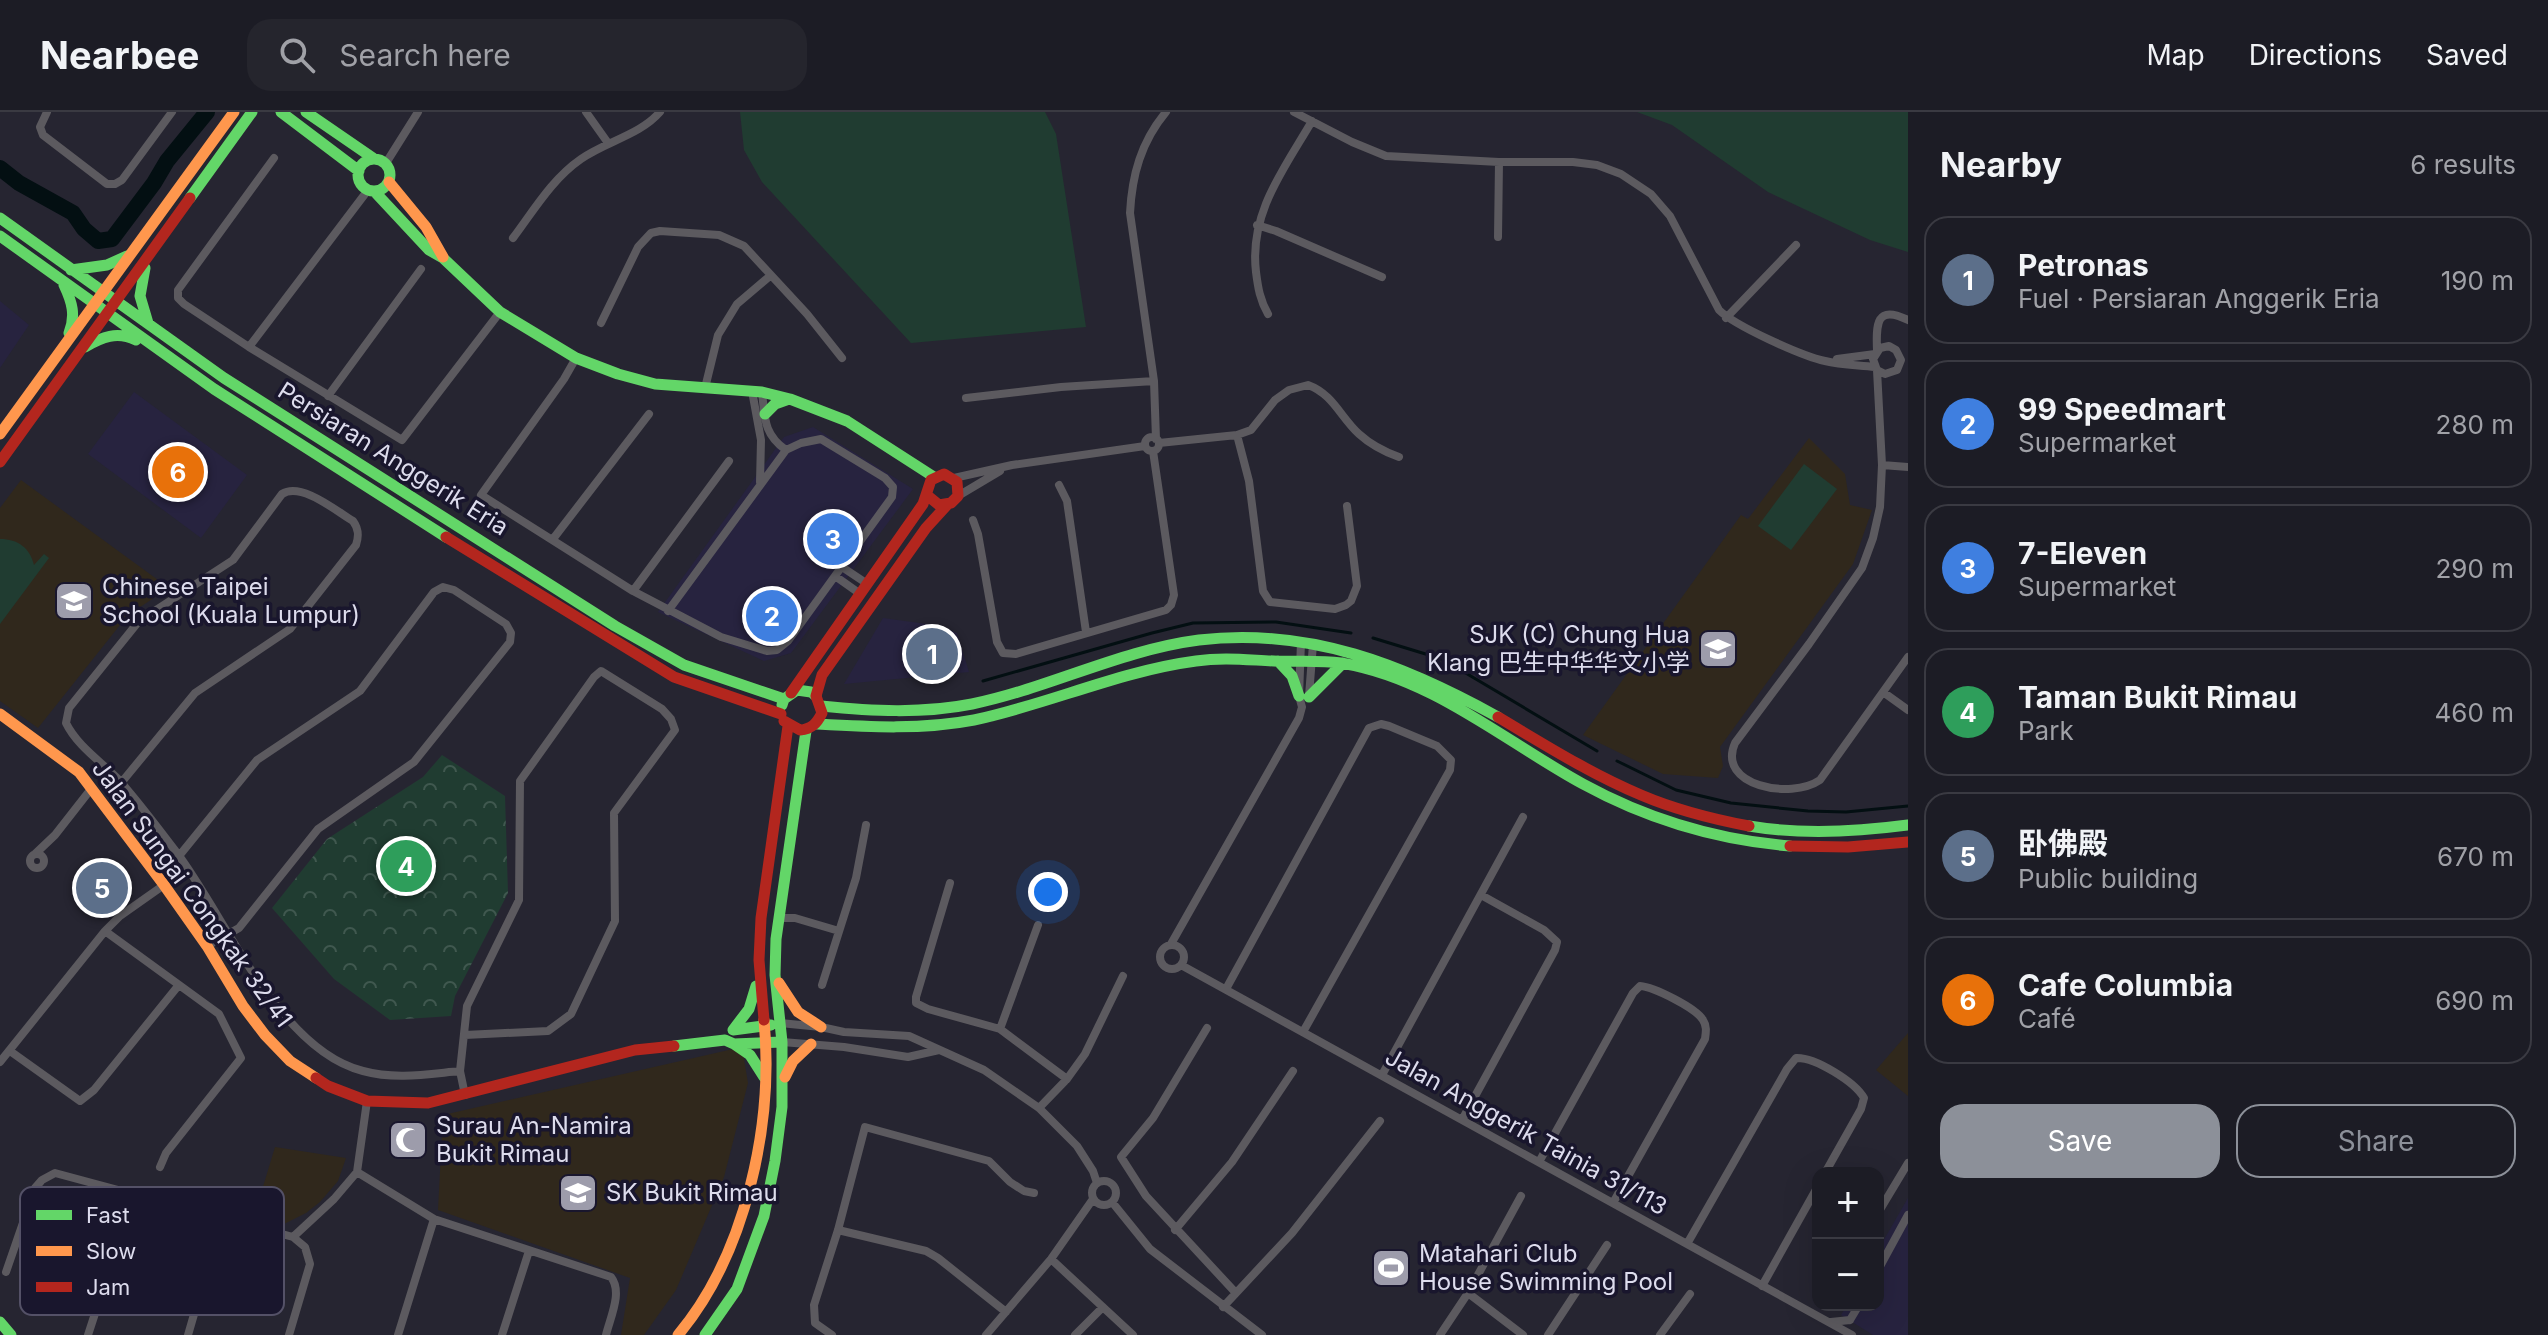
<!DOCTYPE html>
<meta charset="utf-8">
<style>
:root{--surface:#1c1c25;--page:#25252d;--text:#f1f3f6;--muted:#a0a1a7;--line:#3a3a42;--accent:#8c9099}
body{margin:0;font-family:Inter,"Noto Sans SC",sans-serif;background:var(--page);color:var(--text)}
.controls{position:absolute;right:24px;bottom:24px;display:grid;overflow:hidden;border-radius:16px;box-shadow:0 8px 32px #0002}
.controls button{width:72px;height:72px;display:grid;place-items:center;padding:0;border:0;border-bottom:2px solid var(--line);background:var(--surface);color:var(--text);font:40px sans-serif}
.you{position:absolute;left:1048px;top:780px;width:28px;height:28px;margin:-20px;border:6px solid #fff;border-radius:50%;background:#1a73e8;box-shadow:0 0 0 12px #1a73e833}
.badge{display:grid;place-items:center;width:52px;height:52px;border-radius:50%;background:var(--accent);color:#fff;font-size:26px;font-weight:700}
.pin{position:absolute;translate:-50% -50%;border:4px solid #fff;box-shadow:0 2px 8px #0006}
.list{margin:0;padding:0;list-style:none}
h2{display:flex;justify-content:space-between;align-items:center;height:104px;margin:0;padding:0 32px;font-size:34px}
h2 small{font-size:26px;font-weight:400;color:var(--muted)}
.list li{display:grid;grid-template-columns:52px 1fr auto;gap:24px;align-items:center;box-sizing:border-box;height:128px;margin:0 16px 16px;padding:0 16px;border:2px solid var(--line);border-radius:24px}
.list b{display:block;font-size:30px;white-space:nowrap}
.list p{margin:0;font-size:26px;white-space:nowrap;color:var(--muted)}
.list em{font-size:26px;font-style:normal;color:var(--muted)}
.actions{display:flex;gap:16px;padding:24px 32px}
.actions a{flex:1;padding:18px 0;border:2px solid var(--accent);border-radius:24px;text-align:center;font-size:28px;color:var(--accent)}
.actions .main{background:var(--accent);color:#fff}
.icon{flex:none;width:44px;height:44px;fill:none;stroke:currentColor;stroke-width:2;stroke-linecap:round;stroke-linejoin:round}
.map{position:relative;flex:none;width:1908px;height:1223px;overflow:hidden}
header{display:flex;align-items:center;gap:48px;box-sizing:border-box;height:112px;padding:0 40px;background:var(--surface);border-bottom:2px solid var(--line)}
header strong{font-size:38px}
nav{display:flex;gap:44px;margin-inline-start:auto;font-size:28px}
.search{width:560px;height:72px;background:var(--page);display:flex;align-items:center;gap:20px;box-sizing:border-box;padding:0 28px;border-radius:24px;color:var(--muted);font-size:30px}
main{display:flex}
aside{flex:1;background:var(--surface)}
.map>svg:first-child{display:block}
.built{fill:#27233f}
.education{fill:#30281c}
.green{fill:#203c31}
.forest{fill:url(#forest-crowns)}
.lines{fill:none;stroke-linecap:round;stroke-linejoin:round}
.stream{stroke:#030f12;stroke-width:3}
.river{stroke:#030f12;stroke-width:16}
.street{stroke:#5c5a5f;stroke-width:8}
.fast{stroke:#63d668;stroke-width:11}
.slow{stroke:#ff974d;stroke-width:11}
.jam{stroke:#b3261e;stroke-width:11}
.labels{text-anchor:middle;stroke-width:7;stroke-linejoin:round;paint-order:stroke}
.street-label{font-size:24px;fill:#dddced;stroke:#19162d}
.poi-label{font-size:24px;fill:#dddced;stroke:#19162d;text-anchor:start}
.key{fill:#19162d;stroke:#545167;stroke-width:2}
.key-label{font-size:22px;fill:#dddced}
</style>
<header>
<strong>Nearbee</strong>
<div class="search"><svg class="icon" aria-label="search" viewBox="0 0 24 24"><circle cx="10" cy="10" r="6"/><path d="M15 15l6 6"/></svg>Search here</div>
<nav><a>Map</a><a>Directions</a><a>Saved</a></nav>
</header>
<main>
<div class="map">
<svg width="1908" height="1223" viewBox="0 0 1908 1223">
<defs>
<pattern id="forest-crowns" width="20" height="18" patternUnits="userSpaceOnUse" patternTransform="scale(2)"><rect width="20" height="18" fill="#203c31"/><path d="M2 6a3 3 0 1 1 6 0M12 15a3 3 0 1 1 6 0" fill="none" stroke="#40584f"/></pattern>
</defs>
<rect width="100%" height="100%" fill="#262531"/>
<!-- built -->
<path class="built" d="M0,189L29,213L0,256Z
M134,280L247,363L201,426L88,342Z
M813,315L913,377L791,541L764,549L658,500L784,325Z
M883,506L941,514L957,521L969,560L844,572Z
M1908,1086V1223H1873L1841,1203L1847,1193H1878V1138Z"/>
<!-- education -->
<path class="education" d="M1809,326L1845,362L1850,393L1872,398L1853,452L1720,635L1723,654L1718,666L1663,662L1583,623L1741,403L1748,407Z
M21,368L169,476L128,503L38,616L0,589V396Z
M1908,921V984L1876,958Z
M742,935L748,971L724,1065L676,1178L644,1223H621L630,1166L438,1098L443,1003Z
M275,1035L346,1046L338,1069L320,1090L306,1101L280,1114H251Z"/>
<!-- green -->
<path class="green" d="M740,0H1045L1056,22L1086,215L911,231L762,70L744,38Z
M1637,0H1908V140L1870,128L1768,80L1672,13Z
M1804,352L1837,377L1791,438L1758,414Z
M0,427C18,427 30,436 34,453L44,442L49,446L0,512Z"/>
<!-- forest -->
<path class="forest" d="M442,643L505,684L508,781L455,884L451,904L390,908L334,867L272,796L327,727L423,665Z"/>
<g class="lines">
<!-- stream -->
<path class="stream" d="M1373,526L1442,547L1597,639
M983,569L1152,521L1193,511L1276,510L1351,521
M1617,649L1676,678L1731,691L1808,699L1846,700L1908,694"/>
<!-- river -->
<path class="river" d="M0,56L19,71L73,101L84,117L98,129L112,127L154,71L167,49L207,0"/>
<!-- street -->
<path class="street" d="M47,0L40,15L43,23L107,72H115L122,68L172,0
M586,0L608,31
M1294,0L1352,30L1386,44L1499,50H1573L1597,53L1621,62L1651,82L1670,104L1719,198C1735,214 1802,244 1825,249C1841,253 1859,253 1875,255
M274,46L178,178V186L184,192L249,235L402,328L500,200
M386,51L418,0
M1257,113L1276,119L1382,165
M1498,125L1499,50
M513,126C534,98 552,67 581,47C607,29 640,23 660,0
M1268,202C1260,188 1258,176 1256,160C1249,101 1284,57 1312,9
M1726,206L1796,133
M601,211L638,135L651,121L660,119L719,123L744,134L807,202L842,246
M249,235L368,78
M1877,239C1876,212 1876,192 1908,208
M576,246L564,267L481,383L633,479L721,525L767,539L777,538L788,529L892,385L893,375L885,366L821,327L801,331L786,338L668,499
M1837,247L1875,242
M1877,258L1885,262L1897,258L1901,248L1896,238L1889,234L1880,236L1873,247L1877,258L1882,353L1880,395L1873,426L1862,456L1809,532L1735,631C1716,674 1791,688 1820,668L1908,545
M705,276L718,223L737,192L770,164
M752,279L761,328L760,370
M762,280C765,305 763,322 786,338
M328,284L421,157
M966,286L1061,275L1154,269
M1237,323L1249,369L1263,479L1270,490L1335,497L1346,493L1351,489L1357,474L1347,394
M1145 332a7 7 0 1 1 14 0a7 7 0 1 1-14 0Z
M1156,327L1154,269L1130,101C1132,63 1141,30 1166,0
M1159,331L1237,323L1251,318L1275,288L1289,278L1308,273C1333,282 1341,306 1359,322C1371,333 1385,340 1399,345
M1882,353L1908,355
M954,366L1012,353L1145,334
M1059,373L1067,389L1086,520
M958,384L1000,359
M973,408L978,422L997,530L1003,541L1016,542L1166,498L1171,493L1174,483L1153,339
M553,427L649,302
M842,455L866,471
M835,464L859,481
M633,479L729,349
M1883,580L1908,598
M1309,584L1313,532
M121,671L195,581L290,517L356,433C359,424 359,417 353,409C335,398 301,370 282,382L233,448L139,509L69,596L66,611C77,634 103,651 120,669C140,692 159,717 177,741C226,806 279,938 363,959C396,968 428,962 460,959
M35,742L55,723L91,677
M30 749a7 7 0 1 1 14 0a7 7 0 1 1-14 0Z
M179,744L257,648L360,579L434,480L443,475L454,478L506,512L511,521L510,530L414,650L318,717L239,816L207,834
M950,771L916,885V891L928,897L1000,917L1067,967
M779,806H795L839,819
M105,819L219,902L241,946L166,1041L160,1055
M1171,832L1299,606L1302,595L1299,584L1301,530
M1160 845a12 12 0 1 1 24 0a12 12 0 1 1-24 0Z
M1181,853L1852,1223
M822,873L856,766L866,713
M1226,877L1369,616L1381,612L1389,614L1437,634L1451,648L1450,658L1303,920
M780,911L821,915L844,920L909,924L984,958L1039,996L1077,1034L1093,1059L1097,1071
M1207,916L1153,1006L1121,1045L1146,1084L1235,1180
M1000,917L1038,813
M782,930L844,935L908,945L939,938
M10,939L80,989L94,978L178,874
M0,950L105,819L120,804L164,773
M1382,963L1523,705
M465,983L460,959L467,894L519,788L520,669L594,565L601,559L662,597L671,607L675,618L614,701L615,809L571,902L548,919L465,923
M1039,996L1067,967L1085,942L1123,864
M1462,1008L1555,838L1557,830L1544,818L1481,783
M1539,1050L1633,881L1640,874C1654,875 1696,896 1703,908C1707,914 1706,920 1705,927L1613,1091
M357,1060L434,1107L611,1165C623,1180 610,1206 606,1223
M1092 1081a12 12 0 1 1 24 0a12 12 0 1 1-24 0Z
M1112,1090L1150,1137L1262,1223
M1878,1101L1908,1051
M838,1118L926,1139L938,1146L1006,1200
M1175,1118L1232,1050L1293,959
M293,1125L334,1087L357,1060L367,989
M1687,1132L1787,957L1796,946C1815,945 1855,970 1864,986L1861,997L1825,1061
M1051,1147L1133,1223
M1878,1158L1908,1103
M6,1160L35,1076L42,1068L55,1061L293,1125L305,1135L310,1152L289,1223
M1762,1174L1818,1074
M1468,1181L1523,1223
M1223,1195L1292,1121L1380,1009
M1850,1208L1859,1193
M1831,1210L1850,1208
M88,1223L134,1082
M188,1223L222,1106
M398,1223L434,1107
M502,1223L529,1139
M832,1223L815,1211L814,1193L838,1118L865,1015L989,1049L1010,1070L1024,1079L1034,1081
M986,1223L1051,1147L1093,1087
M1075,1223L1103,1195
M1440,1223L1468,1181L1521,1084
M1548,1223L1607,1133
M1660,1223L1690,1182"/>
<!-- fast -->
<path class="fast" d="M281,0L359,59
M306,0L373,46
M358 63a16 16 0 1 1 32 0a16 16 0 1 1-32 0Z
M374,79L429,138L443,146L500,200L576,246L618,262L655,272L762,280L790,287L847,309L934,365
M190,86L252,0
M0,106L224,266L615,514L684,553L784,587
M0,124L214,277L446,425
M145,156L140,184L148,211
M71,158L107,153L127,144
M64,173C72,190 76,203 69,221
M85,235C102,225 117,219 136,228
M765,302L775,292L789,287
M1278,549L1292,564L1299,584
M1309,585L1343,551
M782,593L784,587L797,578L811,580L816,584
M821,594C871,599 922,602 972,592C1049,576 1121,538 1199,528C1309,515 1404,553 1498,605
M817,612C870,615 922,618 974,608C1049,592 1120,559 1196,549C1223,545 1248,548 1274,549C1297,550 1319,548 1341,551C1433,566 1504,629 1583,672C1647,707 1718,728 1790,734
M1749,714C1802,723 1855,720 1908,713
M733,918L749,897L756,874
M733,918L771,913
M734,932L750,943L764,965
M674,934L725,928L734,932L782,930
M0,1210L11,1223
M705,1223L737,1177L764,1104L775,1049L782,995V930L775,863L776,827L806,619"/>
<!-- slow -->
<path class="slow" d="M389,70L426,115L443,145
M0,322L234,0
M0,602L79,660L164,773L207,834L243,894L265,923L290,949L316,966
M779,871L798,900L821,915
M785,965L793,949L811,932
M678,1223C746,1142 774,1012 764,908"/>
<!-- jam -->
<path class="jam" d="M0,350L190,86
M446,425L674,565L781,602
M791,581L923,392L931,368L944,362L957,370L958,384L951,391L939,393L928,384
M1498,605C1545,633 1591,662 1641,683C1676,698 1712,707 1749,714
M784,609L800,618C812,617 817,611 822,601L816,584L822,563L926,416L947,393
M1790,734L1848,735L1908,730
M764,908L759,848L761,806L788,614
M316,966L328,974L367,989L428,991L635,938L674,934"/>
</g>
<!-- icons -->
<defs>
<symbol id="school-square" viewBox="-11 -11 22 22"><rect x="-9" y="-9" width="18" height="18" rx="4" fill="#9d9cab" stroke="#19162d"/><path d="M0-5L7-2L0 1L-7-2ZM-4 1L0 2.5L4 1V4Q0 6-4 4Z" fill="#fff"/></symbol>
<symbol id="mosque-square" viewBox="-11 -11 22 22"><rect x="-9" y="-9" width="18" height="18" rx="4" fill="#9d9cab" stroke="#19162d"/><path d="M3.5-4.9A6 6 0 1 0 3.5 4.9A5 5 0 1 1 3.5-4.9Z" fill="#fff"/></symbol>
<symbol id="stadium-square" viewBox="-11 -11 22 22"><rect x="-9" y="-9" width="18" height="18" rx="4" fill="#9d9cab" stroke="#19162d"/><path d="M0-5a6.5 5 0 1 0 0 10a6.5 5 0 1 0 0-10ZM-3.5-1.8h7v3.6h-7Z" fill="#fff"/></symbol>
</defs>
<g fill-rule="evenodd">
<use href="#school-square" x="52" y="467" width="44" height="44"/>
<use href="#school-square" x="1696" y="515" width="44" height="44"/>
<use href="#mosque-square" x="386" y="1006" width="44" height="44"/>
<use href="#school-square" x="556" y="1059" width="44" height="44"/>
<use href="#stadium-square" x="1369" y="1134" width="44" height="44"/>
</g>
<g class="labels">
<!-- street labels -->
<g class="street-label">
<text transform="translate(393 347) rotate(32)" y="8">Persiaran Anggerik Eria</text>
<text transform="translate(192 782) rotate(54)" y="8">Jalan Sungai Congkak 32/41</text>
<text transform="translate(1526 1020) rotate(29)" y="8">Jalan Anggerik Tainia 31/113</text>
</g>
<!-- poi labels -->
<g class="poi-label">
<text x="102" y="483">Chinese Taipei<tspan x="102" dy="28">School (Kuala Lumpur)</tspan></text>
<text x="1690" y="531" text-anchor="end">SJK (C) Chung Hua<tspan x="1690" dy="28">Klang 巴生中华华文小学</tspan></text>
<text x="436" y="1022">Surau An-Namira<tspan x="436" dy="28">Bukit Rimau</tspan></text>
<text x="606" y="1089">SK Bukit Rimau</text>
<text x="1419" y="1150">Matahari Club<tspan x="1419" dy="28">House Swimming Pool</tspan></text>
</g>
</g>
<!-- legend -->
<rect x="20" y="1075" width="264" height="128" rx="12" class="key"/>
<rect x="36" y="1098" width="36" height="10" fill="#63d668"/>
<rect x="36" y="1134" width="36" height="10" fill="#ff974d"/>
<rect x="36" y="1170" width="36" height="10" fill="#b3261e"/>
<g class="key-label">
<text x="86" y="1111">Fast</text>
<text x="86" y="1147">Slow</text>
<text x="86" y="1183">Jam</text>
</g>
</svg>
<div class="controls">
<button>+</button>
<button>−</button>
</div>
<div class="you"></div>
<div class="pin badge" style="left:932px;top:542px;background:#5c6f8a">1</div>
<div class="pin badge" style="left:772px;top:504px;background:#3f7fe0">2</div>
<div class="pin badge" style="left:833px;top:427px;background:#3f7fe0">3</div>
<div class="pin badge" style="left:406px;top:754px;background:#2e9e5b">4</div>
<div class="pin badge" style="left:102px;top:776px;background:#5c6f8a">5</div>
<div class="pin badge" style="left:178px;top:360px;background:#e8710a">6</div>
</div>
<aside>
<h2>Nearby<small>6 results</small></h2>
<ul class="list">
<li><span class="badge" style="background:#5c6f8a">1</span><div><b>Petronas</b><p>Fuel · Persiaran Anggerik Eria</p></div><em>190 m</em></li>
<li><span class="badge" style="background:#3f7fe0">2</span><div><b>99 Speedmart</b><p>Supermarket</p></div><em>280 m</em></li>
<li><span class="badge" style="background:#3f7fe0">3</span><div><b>7-Eleven</b><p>Supermarket</p></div><em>290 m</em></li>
<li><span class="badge" style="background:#2e9e5b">4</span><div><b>Taman Bukit Rimau</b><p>Park</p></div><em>460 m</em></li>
<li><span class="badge" style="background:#5c6f8a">5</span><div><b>卧佛殿</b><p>Public building</p></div><em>670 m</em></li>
<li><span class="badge" style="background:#e8710a">6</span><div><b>Cafe Columbia</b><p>Café</p></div><em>690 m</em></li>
</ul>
<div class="actions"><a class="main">Save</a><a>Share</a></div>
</aside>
</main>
